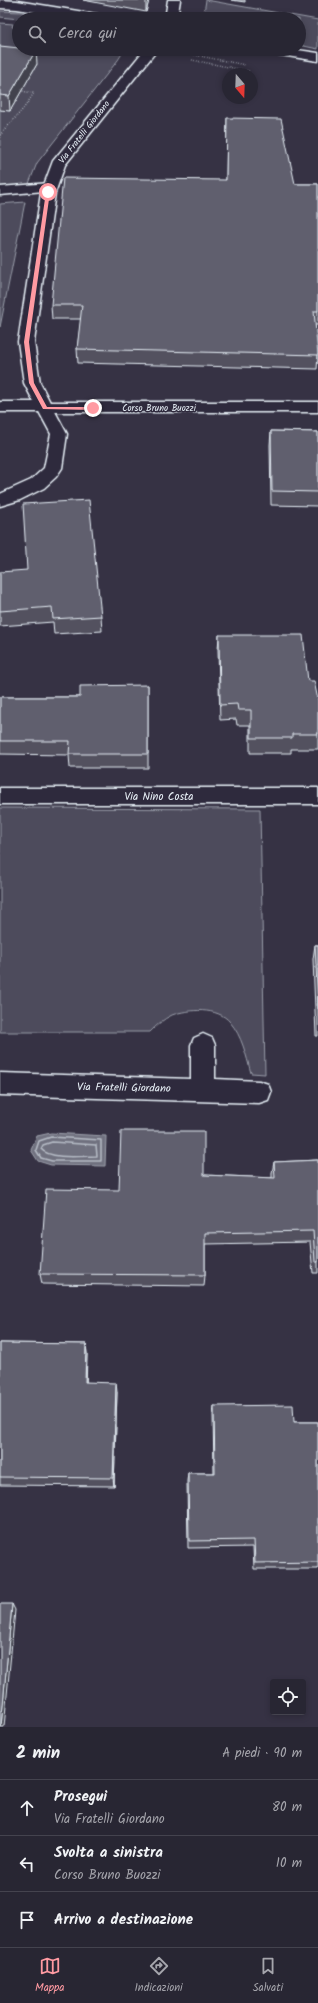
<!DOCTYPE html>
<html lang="it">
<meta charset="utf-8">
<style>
:root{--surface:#282633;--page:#302e3b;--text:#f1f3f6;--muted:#a5a5ac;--line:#44434e;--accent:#ff9aa2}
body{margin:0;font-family:Kalam,sans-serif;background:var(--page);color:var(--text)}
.controls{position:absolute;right:12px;bottom:12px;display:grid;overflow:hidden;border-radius:4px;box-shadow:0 2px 6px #0003}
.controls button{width:36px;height:36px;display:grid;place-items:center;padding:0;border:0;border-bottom:1px solid var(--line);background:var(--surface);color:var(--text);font:20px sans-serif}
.compass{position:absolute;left:222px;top:68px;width:36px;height:36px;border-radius:50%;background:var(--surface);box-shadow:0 2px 6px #0003;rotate:161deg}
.stop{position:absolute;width:12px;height:12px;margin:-9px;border:3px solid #ff9aa2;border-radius:50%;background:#fff}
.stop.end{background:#ff9aa2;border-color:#fff;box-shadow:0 1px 4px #0008}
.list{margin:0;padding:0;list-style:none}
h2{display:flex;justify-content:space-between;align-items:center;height:52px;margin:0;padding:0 16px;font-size:17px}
h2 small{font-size:13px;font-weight:400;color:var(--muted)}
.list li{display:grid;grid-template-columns:26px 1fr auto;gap:12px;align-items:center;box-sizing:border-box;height:56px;padding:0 16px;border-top:1px solid var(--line)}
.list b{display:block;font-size:15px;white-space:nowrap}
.list p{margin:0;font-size:13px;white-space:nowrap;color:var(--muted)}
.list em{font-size:13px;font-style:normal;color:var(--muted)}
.icon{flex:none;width:22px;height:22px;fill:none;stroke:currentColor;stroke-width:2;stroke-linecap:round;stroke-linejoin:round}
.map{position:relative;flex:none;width:318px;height:1727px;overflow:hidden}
.search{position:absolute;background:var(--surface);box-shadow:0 2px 6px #0003;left:12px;right:12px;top:12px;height:44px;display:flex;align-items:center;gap:10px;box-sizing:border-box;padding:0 14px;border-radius:22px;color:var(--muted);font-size:15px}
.sheet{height:220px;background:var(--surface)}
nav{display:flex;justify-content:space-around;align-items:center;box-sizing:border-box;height:56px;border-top:1px solid var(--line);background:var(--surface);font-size:11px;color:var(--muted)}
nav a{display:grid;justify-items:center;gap:2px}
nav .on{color:var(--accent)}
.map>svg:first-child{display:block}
.green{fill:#4d4b5c;stroke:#9a9eaa}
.water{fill:#70717f;stroke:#a0a4af}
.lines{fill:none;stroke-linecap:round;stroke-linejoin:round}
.shore{stroke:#b8bec8;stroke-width:1.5}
.service-casing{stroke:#e8f1f8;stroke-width:3}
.minor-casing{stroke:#e8f1f8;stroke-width:3}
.tertiary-casing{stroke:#e8f1f8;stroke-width:3}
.primary-casing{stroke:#e8f1f8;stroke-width:3}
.path{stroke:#e8f1f8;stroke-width:1.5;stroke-dasharray:0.5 2;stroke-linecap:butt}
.service{fill:#2f2a3d;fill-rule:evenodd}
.minor{fill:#2f2a3d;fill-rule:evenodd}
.tertiary{fill:#2f2a3d;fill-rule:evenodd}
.primary{fill:#2f2a3d;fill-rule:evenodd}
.wall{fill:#53515f;stroke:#e8f1f8}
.shaded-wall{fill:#43424d;stroke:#e8f1f8}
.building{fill:#605e6e;stroke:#e8f1f8}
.route{fill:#ff9aa2}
.labels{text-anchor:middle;stroke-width:3;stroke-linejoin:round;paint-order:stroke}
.far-street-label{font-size:9px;fill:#e8f1f8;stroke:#2f2a3d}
.street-label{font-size:11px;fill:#e8f1f8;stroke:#2f2a3d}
</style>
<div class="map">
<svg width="318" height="1727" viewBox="0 0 318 1727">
<rect width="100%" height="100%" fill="#363244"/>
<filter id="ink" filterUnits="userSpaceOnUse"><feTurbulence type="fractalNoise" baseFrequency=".025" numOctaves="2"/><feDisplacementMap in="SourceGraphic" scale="8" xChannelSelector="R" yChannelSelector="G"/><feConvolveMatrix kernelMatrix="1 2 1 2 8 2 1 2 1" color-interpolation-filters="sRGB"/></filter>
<g filter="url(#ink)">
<!-- green -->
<path class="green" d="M206,0L318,20V49L299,45V19H203Z
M0,11L21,12L60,19H19L0,17Z
M0,23L13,24L12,27L19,29V49H125L118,60L37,163L28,186L0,189V110L10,111L0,60Z
M25,202L0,327V204Z
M0,808L260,809L265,1074L251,1073C246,1055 242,1036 230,1022C218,1007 188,1009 172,1015C163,1019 156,1026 150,1032H0Z"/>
<!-- water -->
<path class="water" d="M51,1133L106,1136L105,1166L51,1165L38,1161L31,1150L37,1136Z"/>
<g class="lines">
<!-- shore -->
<path class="shore" d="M51,1137L101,1140V1161H52L41,1158L36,1150L39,1141Z
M52,1142L96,1145L97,1156C83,1156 50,1160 41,1149L43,1145Z"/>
<defs>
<path id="service" d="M50,183L55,184L57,187L55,190L0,195V187Z"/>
<path id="minor" d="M0,0L17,1L102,15L108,19H80L17,9L0,8Z
M45,403L51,404L67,434L62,468L56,477L44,488L20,500L0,506V494L31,480L44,468L51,434L37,408L39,404Z
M0,788H318V804H0Z
M203,1034L212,1038L215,1045V1079L259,1081L268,1084L271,1092L268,1100L259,1103L0,1095V1073L191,1079V1045L194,1038Z"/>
<path id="tertiary" d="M168,0H180L177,19H165Z
M145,49H158L65,165L55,193L34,342L40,383L53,408L51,412L45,413L39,412L24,383L18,342L41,193L53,161Z
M262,49H291L318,53V61L268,53Z"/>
<path id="primary" d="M0,402H318V412H0Z"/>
</defs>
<!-- service casing -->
<use href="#service" class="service-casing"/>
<!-- minor casing -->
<use href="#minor" class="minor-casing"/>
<!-- tertiary casing -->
<use href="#tertiary" class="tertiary-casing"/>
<!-- primary casing -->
<use href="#primary" class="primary-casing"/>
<!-- path -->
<path class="path" d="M180,52L245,65
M197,54L201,49
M192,60L249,71
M0,135L24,108L34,93L21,91"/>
<!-- service -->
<use href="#service" class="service"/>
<!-- minor -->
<use href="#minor" class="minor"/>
<!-- tertiary -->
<use href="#tertiary" class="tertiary"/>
<!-- primary -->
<use href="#primary" class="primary"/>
</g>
<!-- wall -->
<path class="wall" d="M83,0H149L146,12Z
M231,0H245V2Z
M0,46L37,64L10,111L0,110Z
M227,118L295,184H318V325H315L318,354L317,369L78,363L77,349L81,319H52L51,305L226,180Z
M271,431L318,432V506L271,505L270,445Z
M0,572L101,616L102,631L54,634L53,622L0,626Z
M219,635L308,681L318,700V749H291V753H250V725H237L236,719L220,720L218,650Z
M148,685V768H70L69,755L0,754V697H80Z
M315,945H318V1036H316L313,959Z
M318,1160V1273H313L310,1242L205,1244V1275L204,1286L42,1284L40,1274L119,1190L204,1175L272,1178V1173L274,1162Z
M0,1343L86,1344L87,1354L86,1382L117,1392L114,1486L0,1485Z
M214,1406L294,1422H318V1569H254L253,1547L188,1548L187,1481L188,1473H214L213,1415Z"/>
<!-- shaded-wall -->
<path class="shaded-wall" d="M146,0H149L146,12Z
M36,50L37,64L10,111L9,96Z
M86,1344L87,1354L86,1392L85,1382Z
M116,1383L117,1392L114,1486L113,1478Z
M12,1604L15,1610L4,1727H1Z"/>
<!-- building -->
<path class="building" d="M0,46L19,48V49L36,50L9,96L0,95Z
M227,118L281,119L295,184H318V311H314L318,355L77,349L82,305H51L63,178L226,180Z
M271,431L318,432V492L272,491Z
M89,500L101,616L53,619L52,607L0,611V572L27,570L23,504Z
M219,635H303L308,681H314L318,700V734H292V738H251V710H238L237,704L220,705Z
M148,685V754H69L70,741H0V697H80V686Z
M315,945H318V1009Z
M121,1131H204V1175L275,1178L274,1162L318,1160V1262H315L313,1231L205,1233V1275L40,1274L46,1189L119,1190Z
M0,1343L86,1344L85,1382L116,1383L113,1478L0,1477Z
M293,1405L294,1422H318V1562L255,1563L254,1540L189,1541L188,1473H215L214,1406Z
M0,1604H12L1,1727H0Z"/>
</g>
<!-- route -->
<path class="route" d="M48,191L50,192L29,342L34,383L47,407H95L93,410L43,409L29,383L24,342L46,192Z"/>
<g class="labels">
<!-- far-street labels -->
<g class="far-street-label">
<text transform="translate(84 132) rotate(-52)" y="3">Via Fratelli Giordano</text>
<text x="159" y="411">Corso Bruno Buozzi</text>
</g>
<!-- street labels -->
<g class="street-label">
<text x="159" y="800">Via Nino Costa</text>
<text transform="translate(124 1087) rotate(1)" y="4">Via Fratelli Giordano</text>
</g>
</g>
</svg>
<div class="controls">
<button><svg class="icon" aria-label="locate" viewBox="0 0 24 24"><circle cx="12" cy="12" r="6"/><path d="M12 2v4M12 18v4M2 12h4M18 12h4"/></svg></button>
</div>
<svg class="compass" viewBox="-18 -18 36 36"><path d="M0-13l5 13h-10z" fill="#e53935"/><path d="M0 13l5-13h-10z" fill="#a5a5ac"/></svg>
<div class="stop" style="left:48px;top:192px"></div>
<div class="stop end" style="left:93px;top:408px"></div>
<div class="search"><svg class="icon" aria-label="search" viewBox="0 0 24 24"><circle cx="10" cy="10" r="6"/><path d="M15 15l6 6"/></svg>Cerca qui</div>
</div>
<section class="sheet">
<h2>2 min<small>A piedi · 90 m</small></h2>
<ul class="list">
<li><svg class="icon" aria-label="ahead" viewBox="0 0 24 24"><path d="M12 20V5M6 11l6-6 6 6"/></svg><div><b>Prosegui</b><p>Via Fratelli Giordano</p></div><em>80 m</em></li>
<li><svg class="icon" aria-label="left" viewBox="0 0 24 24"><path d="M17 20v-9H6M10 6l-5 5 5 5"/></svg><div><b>Svolta a sinistra</b><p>Corso Bruno Buozzi</p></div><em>10 m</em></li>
<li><svg class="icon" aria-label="arrive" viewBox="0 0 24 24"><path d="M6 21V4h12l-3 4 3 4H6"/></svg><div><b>Arrivo a destinazione</b></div></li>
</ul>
</section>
<nav>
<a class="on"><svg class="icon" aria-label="map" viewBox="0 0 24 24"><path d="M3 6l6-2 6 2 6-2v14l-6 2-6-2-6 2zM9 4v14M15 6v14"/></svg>Mappa</a>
<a><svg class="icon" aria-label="directions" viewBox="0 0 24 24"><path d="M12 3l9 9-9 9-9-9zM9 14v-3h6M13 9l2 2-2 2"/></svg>Indicazioni</a>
<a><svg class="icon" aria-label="saved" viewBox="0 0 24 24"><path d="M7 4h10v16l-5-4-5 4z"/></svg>Salvati</a>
</nav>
